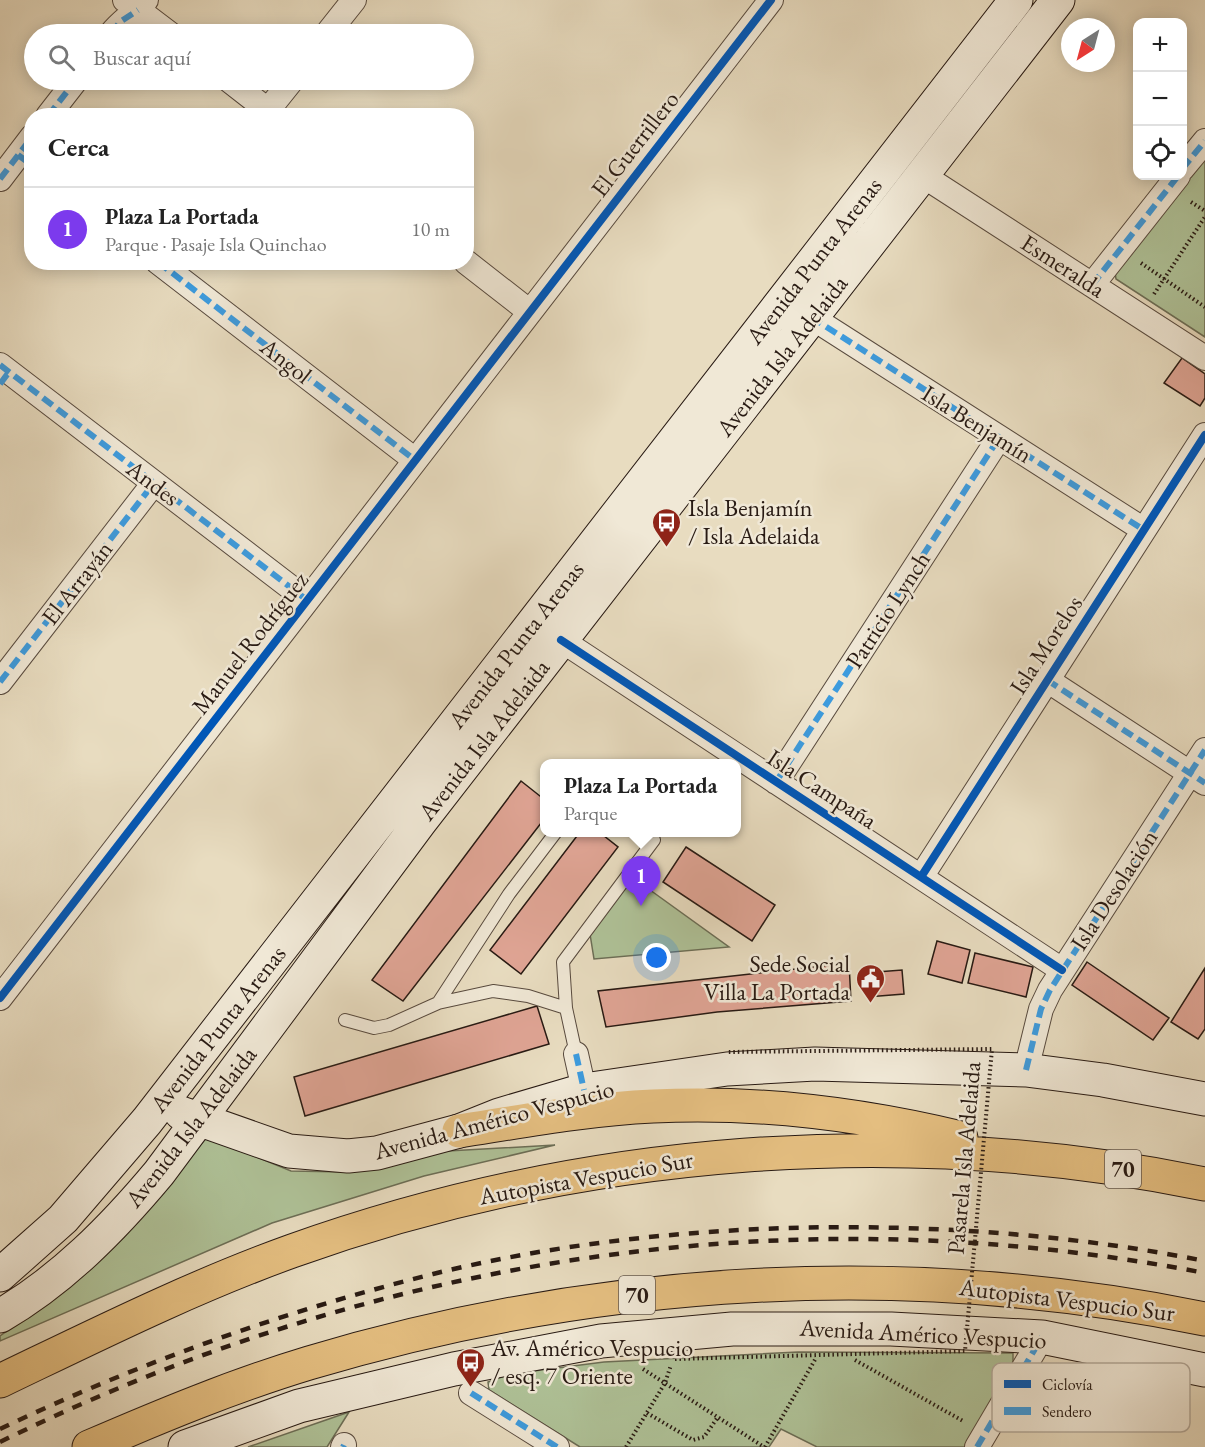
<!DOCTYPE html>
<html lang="es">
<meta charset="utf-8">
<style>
:root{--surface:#fff;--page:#f6f6f6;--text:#222;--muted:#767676;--line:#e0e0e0;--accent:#7c3aed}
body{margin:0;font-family:"EB Garamond",serif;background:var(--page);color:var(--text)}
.controls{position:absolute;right:18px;top:18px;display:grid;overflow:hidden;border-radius:12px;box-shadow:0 3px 15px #0003}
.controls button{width:54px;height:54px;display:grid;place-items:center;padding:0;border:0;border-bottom:2px solid var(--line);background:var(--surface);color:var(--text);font:30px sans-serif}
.compass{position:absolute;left:1061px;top:18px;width:54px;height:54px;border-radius:50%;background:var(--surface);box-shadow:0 3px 15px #0003;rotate:216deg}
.you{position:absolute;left:657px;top:958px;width:21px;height:21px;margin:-15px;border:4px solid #fff;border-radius:50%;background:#1a73e8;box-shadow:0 0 0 9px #1a73e833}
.badge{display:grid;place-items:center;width:39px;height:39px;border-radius:50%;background:var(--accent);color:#fff;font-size:20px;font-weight:700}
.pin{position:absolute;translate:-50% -50px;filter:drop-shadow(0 2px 3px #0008)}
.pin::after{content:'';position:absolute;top:32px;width:21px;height:18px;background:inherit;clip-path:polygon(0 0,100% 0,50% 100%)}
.popup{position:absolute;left:540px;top:759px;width:201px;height:78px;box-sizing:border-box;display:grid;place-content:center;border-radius:12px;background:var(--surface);filter:drop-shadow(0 2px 4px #0005);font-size:20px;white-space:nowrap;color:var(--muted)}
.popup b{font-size:22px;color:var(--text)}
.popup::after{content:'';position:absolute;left:50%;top:100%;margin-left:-12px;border:12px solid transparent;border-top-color:var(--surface)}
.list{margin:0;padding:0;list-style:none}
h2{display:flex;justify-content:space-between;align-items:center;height:78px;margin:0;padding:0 24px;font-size:26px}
h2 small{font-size:20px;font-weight:400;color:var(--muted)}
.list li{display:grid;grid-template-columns:39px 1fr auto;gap:18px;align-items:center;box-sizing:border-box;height:84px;padding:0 24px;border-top:2px solid var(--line)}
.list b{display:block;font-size:22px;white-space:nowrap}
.list p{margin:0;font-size:20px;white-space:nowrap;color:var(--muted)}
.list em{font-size:20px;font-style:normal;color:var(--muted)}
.icon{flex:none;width:33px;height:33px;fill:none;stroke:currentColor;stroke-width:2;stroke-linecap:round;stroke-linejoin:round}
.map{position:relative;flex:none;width:1205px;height:1447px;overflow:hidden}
.search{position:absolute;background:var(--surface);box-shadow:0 3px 15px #0003;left:24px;top:24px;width:450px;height:66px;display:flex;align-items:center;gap:15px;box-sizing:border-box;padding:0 21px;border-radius:33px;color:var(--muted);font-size:22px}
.panel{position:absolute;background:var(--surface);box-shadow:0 3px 15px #0003;left:24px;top:108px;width:450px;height:162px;border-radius:24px}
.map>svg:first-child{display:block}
.green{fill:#afc298;stroke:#6c6e56;stroke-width:1.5}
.building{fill:#dfa494;stroke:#281a13;stroke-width:1.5}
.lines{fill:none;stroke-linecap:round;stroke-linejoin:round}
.service-casing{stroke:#584a3e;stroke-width:14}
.minor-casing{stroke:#584a3e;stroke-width:26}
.secondary-casing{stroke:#281a13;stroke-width:35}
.motorway-casing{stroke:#281a13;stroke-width:35}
.path{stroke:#281a13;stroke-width:4;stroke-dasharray:1.5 3;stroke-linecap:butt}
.service{stroke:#f0e8d6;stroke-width:12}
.minor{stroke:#f0e8d6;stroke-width:24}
.secondary{stroke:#f0e8d6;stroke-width:33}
.motorway{stroke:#e4be80;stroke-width:33}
.rail{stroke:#281a13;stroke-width:4.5;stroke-dasharray:10 10;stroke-linecap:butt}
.path-bridge{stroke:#281a13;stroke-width:4;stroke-dasharray:1.5 3;stroke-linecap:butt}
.quiet{stroke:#3d9bde;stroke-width:6;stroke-dasharray:12 6;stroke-linecap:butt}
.cycleway-casing{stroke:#f0e8d6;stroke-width:11}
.cycleway{stroke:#0057b8;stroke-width:8}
.labels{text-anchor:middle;stroke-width:5;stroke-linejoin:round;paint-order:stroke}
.shield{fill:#f0e8d6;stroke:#64584e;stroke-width:1.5}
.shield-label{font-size:22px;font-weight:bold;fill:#281a13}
.street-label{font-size:24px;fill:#281a13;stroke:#f0e8d6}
.poi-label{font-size:24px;fill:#281a13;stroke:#f0e8d6;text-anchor:start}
.key{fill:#f0e8d6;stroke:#b4aa9c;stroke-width:1.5}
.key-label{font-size:16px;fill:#281a13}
</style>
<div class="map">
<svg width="1205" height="1447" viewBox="0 0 1205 1447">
<rect width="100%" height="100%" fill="#e8dcc0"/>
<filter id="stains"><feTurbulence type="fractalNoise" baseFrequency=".00333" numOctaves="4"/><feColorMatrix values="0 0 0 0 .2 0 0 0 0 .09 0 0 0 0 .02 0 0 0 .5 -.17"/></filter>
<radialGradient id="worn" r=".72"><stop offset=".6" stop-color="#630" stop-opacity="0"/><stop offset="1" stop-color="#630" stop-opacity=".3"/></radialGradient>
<!-- green -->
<path class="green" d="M1205,148V337L1116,279L1114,265Z
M632,877L729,947L594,959L590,934Z
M207,1137L291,1171L346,1172L412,1153L555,1145L424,1176L272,1223L0,1341V1336L54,1298L124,1237Z
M798,1352L1013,1353V1372L968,1447H817L781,1429L769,1447H580L489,1390L488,1382L510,1374L604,1362Z
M349,1412L327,1447H248Z"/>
<!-- building -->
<path class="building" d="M1182,358L1205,374V398L1200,406L1164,383Z
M521,781L545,800V818L403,1001L372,980Z
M580,832H599L618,847L521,974L490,950Z
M686,847L775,905L752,941L663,882Z
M937,941L970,950L962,983L928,974Z
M975,953L1033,967L1026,997L968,983Z
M1087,962L1169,1018L1153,1040L1072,985Z
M849,963L851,1001L717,1012L606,1027L598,991Z
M1205,968V1029L1198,1039L1171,1022Z
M902,970L904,994L867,997L864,973Z
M537,1006L549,1044L305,1116L294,1077Z"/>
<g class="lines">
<defs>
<path id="service" d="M438,1003L509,894L556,832
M345,1020L374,1028L389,1025L438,1003L493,991L528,996L566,1008
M576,1054L566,1008L563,962L654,840"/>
<path id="minor" d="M125,0L170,34
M111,34C121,21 135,13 146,0
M327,34L354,0
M229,80L275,116
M268,110L292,80
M48,116L76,80
M1182,169L1205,141
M922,175L1205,358
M0,179L32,137
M158,262L415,460
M466,262L530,312
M1092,285L1178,176
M811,317L1144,530
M0,365L307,600
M561,640L1062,970
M1047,680L1205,783
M0,682L154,483
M776,782L999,438
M921,877L1205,435
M0,998L771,0
M576,1054L584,1090
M1026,1070L1041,1009L1050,990L1205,750
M471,1393L557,1447
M343,1447L344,1445
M977,1447L1042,1337"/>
<path id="secondary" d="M181,1113L289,1151L348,1156L377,1153L459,1131L499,1115L584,1090L727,1069L815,1064L1026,1070L1103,1080L1205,1099
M0,1275L63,1219L147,1121L1016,0
M0,1316C62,1280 113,1228 159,1173L420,822L1058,0
M185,1447L299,1406L454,1369L601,1341L732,1329H891L1042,1337L1205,1370"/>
<path id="motorway" d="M459,1131C523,1121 588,1109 653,1106C756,1101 861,1114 961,1138
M0,1381C96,1335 192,1287 292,1251C584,1147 901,1122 1205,1184
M89,1447C161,1416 233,1386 309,1363C600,1276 907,1258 1205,1319"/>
</defs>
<!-- service casing -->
<use href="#service" class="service-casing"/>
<!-- minor casing -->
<use href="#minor" class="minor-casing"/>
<!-- secondary casing -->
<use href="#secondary" class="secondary-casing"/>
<!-- motorway casing -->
<use href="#motorway" class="motorway-casing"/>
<!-- path -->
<path class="path" d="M1191,202L1205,211
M1141,263L1205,307
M1154,294L1205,217
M855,1360L963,1421
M643,1369L764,1447
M647,1413L693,1440L704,1437L718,1417
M626,1447L665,1383L671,1365
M765,1447L816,1358"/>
<!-- service -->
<use href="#service" class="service"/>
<!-- minor -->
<use href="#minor" class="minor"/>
<!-- secondary -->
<use href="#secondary" class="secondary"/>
<!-- motorway -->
<use href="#motorway" class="motorway"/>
<!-- rail -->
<path class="rail" d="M0,1429C138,1363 285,1311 433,1274C670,1215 965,1213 1205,1261
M0,1442C378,1256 790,1193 1205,1273"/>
<!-- path-bridge -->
<path class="path-bridge" d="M675,1359L965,1351L992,1049L728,1052"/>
<!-- quiet -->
<path class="quiet" d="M111,34L120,22L138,10
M48,116L76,80
M18,155L32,165
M1182,169L1205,141
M0,179L32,137
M158,262L415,460
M1092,285L1178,176
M811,317L1144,530
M0,365L307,600
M0,384L9,372
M1047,680L1205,783
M0,682L154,483
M776,782L999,438
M576,1054L584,1090
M1026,1070L1041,1009L1050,990L1205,750
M471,1393L557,1447
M343,1447L344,1445
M977,1447L1042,1337"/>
<defs>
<path id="cycleway" d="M561,640L1062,970
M921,877L1205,435
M0,998L771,0"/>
</defs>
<!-- cycleway casing -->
<use href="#cycleway" class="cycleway-casing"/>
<!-- cycleway -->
<use href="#cycleway" class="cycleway"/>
</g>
<!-- icons -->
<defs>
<symbol id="bus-pin" viewBox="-11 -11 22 30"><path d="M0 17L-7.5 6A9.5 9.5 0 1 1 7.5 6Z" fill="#8f2418" stroke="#f0e8d6"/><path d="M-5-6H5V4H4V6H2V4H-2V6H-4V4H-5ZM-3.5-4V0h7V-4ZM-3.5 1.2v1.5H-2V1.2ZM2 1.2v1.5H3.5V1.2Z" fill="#fff"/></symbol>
<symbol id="civic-pin" viewBox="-11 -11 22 30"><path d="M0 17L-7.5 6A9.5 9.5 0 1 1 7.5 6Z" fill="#8f2418" stroke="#f0e8d6"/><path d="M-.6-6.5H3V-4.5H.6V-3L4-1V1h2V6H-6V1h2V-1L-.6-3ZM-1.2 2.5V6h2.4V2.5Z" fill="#fff"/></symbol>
</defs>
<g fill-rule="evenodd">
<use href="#bus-pin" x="650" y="506" width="33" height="45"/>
<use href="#civic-pin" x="854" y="962" width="33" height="45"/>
<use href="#bus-pin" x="454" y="1346" width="33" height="45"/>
</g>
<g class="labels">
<!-- shield labels -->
<g class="shield">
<rect x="1105" y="1150" width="36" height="38" rx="4.5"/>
<rect x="619" y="1276" width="36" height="38" rx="4.5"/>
</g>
<g class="shield-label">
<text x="1123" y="1177">70</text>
<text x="637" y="1303">70</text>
</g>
<!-- street labels -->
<g class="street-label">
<text transform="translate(635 144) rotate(-52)" y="8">El Guerrillero</text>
<text transform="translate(814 261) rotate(-52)" y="8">Avenida Punta Arenas</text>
<text transform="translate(1063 266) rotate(33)" y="8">Esmeralda</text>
<text transform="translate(782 356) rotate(-52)" y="8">Avenida Isla Adelaida</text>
<text transform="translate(286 361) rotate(38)" y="8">Angol</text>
<text transform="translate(977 424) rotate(32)" y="8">Isla Benjamín</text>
<text transform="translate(153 483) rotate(37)" y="8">Andes</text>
<text transform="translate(77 583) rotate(-52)" y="8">El Arrayán</text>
<text transform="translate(888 610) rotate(-57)" y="8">Patricio Lynch</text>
<text transform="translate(250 643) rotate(-52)" y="8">Manuel Rodríguez</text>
<text transform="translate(516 645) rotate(-52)" y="8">Avenida Punta Arenas</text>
<text transform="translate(1046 645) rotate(-57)" y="8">Isla Morelos</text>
<text transform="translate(484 740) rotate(-52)" y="8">Avenida Isla Adelaida</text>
<text transform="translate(822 789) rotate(33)" y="8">Isla Campaña</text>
<text transform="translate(1114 890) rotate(-57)" y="8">Isla Desolación</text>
<text transform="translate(218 1029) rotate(-52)" y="8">Avenida Punta Arenas</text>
<text transform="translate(494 1120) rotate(-15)" y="8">Avenida Américo Vespucio</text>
<text transform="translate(191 1127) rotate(-52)" y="8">Avenida Isla Adelaida</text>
<text transform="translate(964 1158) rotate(-85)" y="8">Pasarela Isla Adelaida</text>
<text transform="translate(586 1178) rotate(-10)" y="8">Autopista Vespucio Sur</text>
<text transform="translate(1067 1300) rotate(7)" y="8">Autopista Vespucio Sur</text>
<text transform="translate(923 1334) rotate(3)" y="8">Avenida Américo Vespucio</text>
</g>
<!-- poi labels -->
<g class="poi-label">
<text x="688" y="516">Isla Benjamín<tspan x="688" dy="28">/ Isla Adelaida</tspan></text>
<text x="850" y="972" text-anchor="end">Sede Social<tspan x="850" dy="28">Villa La Portada</tspan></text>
<text x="491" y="1356">Av. Américo Vespucio<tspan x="491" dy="28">/ esq. 7 Oriente</tspan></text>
</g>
</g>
<!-- legend -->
<rect x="992" y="1363" width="198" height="69" rx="9" class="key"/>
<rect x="1004" y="1380" width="27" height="8" fill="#0057b8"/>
<rect x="1004" y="1407" width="27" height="8" fill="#3d9bde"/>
<g class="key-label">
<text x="1042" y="1390">Ciclovía</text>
<text x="1042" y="1417">Sendero</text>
</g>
<rect width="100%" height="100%" filter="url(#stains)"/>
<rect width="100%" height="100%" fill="url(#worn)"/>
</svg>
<div class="controls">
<button>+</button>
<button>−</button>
<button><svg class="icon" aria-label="locate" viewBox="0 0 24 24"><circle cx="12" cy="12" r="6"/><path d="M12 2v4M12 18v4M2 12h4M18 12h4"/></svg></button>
</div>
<svg class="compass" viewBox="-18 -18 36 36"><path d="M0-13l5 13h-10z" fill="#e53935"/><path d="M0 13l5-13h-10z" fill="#767676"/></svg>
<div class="you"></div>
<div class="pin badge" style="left:641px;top:906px">1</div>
<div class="popup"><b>Plaza La Portada</b>Parque</div>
<div class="search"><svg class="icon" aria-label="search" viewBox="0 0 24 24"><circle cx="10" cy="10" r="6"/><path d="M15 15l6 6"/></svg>Buscar aquí</div>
<section class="panel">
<h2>Cerca<small></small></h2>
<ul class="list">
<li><span class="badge">1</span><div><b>Plaza La Portada</b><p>Parque · Pasaje Isla Quinchao</p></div><em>10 m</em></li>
</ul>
</section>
</div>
